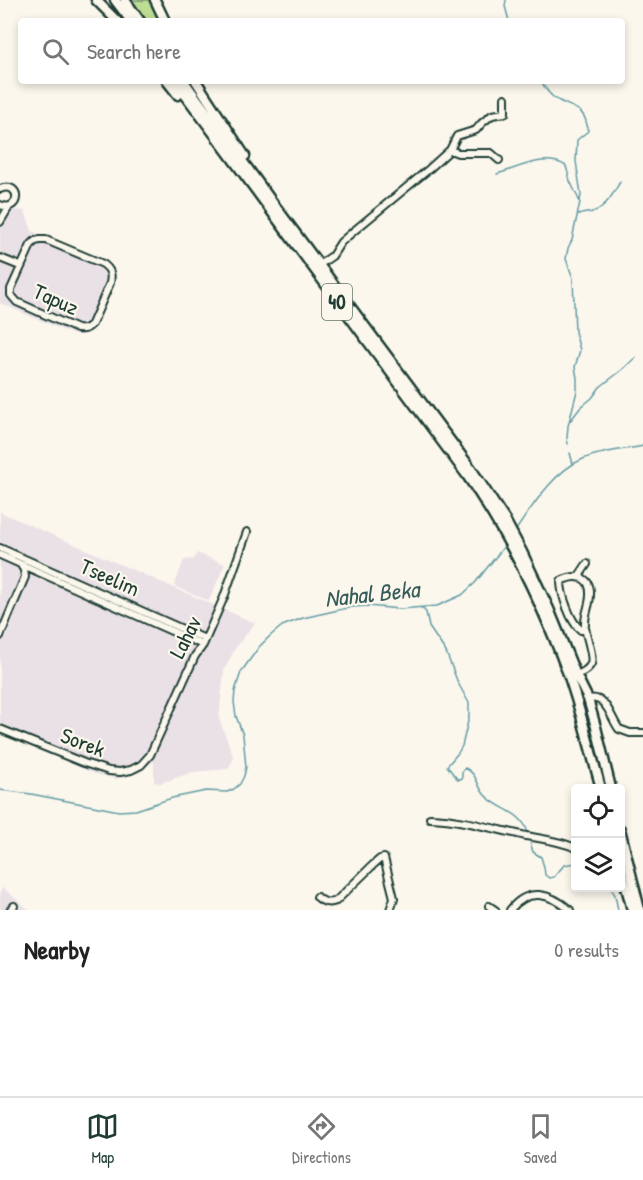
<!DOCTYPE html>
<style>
:root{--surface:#fff;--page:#f2f2f2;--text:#222;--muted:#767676;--line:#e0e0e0;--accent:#1f3d34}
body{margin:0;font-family:"Patrick Hand",sans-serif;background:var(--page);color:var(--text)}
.controls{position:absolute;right:18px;bottom:18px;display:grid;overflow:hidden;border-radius:6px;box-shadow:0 3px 9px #0003}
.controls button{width:54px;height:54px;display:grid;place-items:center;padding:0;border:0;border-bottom:2px solid var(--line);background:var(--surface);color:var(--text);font:30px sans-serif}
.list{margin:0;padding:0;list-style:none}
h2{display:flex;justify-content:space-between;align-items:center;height:78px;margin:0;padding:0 24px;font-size:26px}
h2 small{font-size:20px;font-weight:400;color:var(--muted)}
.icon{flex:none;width:33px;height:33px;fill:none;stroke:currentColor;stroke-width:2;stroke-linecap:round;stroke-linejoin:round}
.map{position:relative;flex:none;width:643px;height:910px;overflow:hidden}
.search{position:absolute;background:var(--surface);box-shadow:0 3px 9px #0003;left:18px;right:18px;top:18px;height:66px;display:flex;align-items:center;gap:15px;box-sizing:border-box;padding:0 21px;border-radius:6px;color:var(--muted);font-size:22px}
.sheet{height:186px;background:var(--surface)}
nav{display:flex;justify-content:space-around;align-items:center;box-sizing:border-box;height:84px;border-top:2px solid var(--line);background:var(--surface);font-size:16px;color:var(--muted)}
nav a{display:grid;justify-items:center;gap:3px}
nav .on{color:var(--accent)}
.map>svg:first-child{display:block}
.built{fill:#eae1e7}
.green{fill:#bddc94;stroke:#6e8c64;stroke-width:1.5}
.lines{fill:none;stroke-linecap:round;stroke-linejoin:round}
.stream{stroke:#639ba6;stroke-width:1.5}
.minor-casing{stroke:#1f3d34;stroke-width:10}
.highway-casing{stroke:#1f3d34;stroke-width:13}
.minor{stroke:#fbf7ec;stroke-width:6}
.highway{stroke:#fbf7ec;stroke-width:8}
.labels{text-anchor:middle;stroke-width:4.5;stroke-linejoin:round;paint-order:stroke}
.shield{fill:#fbf7ec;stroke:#61756b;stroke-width:1.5}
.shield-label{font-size:21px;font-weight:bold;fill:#1f3d34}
.street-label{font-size:22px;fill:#1f3d34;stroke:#fbf7ec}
.water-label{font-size:24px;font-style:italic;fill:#365c5a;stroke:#fbf7ec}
</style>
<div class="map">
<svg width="643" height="910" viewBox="0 0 643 910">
<rect width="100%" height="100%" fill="#fbf7ec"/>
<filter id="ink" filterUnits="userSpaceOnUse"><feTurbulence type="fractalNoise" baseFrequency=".0167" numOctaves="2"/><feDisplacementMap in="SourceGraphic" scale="12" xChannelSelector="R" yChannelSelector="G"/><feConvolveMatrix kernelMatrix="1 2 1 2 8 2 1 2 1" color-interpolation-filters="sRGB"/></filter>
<g filter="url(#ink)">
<!-- built -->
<path class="built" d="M0,209L25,211L32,231L110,265L112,274V287L93,331L83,335H74L0,303Z
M0,512L255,623L236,647L224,670L219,719L234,758L228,769L193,772L158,784V782L154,783V761L139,773L117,779L95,774L0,733Z
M197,553L225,564L209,601L174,586L184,560L194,559Z
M3,888L29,910H0V892Z"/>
<!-- green -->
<path class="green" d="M131,0H151L162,21H147Z"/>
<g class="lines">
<!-- stream -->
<path class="stream" d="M506,0L505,6L509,21
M541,81C545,88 549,95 556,99C573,110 585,105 588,131L577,140L576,161L581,195L580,201
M497,174C519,168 545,153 566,166L570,181L580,202L572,240L568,248L566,259L573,278L575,332L580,350L575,367L577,378V391L568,426L567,438L568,444
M577,216C583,212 589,214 595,211C607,206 614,192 620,182
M570,421L581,407L592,398L600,387L622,370L636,357
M570,453L573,464
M516,530C533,505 554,471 583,459C601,451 624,450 643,446
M421,608L426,612L429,627L446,652L458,683L469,703V717L462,746L458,753L447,766L458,780L462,778V772L465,768C477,773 476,784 484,794C497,810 522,810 528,833
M0,790L31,794L119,811L136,810L172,798L206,791L227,792L234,789L240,784L244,776L246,767L243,735L236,716L234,702L235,691L241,672L259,647L270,636L282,626L303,618L352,607L368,606L400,609L437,606L462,595L475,583L506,544
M529,838L533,852L541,857L544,867L545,875L549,878L554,877L564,865L576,863
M611,888L615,895L618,910"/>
<defs>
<path id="minor" d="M450,150L458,153H491L499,160
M0,189C22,180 21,214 0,205
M0,222L9,207
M40,240H46L103,264C110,269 112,274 110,283L92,324C87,329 84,330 77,329L17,302L11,295V289L31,245L35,241Z
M0,258L20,266
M319,265L332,256L341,242L355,230L429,169L450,150L457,136L476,130L482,123L492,115L505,113V98
M0,548L205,639
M0,555L203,645
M579,576L587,564
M0,636L25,577L24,570L21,565
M576,675C582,673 588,670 591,664C594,656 586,637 585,627C584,614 590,606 590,595C591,575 575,574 561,581C561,594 570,622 581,630L585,629
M588,699C607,695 610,717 619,729L630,733H643
M0,729L84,763L109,771L120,772L131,770L141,765L150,755L195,656L203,645L224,597L247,532
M430,818C462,819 494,829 526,836C543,839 560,841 576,848
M317,897C323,902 328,904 336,901L373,865L380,859L384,858L394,898L390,910
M489,906L495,910
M10,910L14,906
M510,910C528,887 550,893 570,910"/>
<path id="highway" d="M96,0L117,21
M115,0L131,21
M125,0L140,21
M155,0L165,21
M167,81L178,95
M175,81L466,474C509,535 542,604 568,674C581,711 590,750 601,788
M184,81L273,203L472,470L505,520L522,552L549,609L576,675L588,699L596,727L611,788
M196,81L245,156
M620,829L640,910
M620,864L632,910"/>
</defs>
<!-- minor casing -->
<use href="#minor" class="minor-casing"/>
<!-- highway casing -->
<use href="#highway" class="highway-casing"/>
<!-- minor -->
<use href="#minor" class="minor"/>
<!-- highway -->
<use href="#highway" class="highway"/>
</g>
</g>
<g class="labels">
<!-- shield labels -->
<rect class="shield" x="322" y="284" width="30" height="36" rx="4.5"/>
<g class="shield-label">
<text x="337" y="309">40</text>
</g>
<!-- street labels -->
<g class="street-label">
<text transform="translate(56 299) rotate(24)" y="8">Tapuz</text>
<text transform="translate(110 577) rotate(24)" y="8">Tseelim</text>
<text transform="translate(185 637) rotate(-63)" y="8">Lahav</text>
<text transform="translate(83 742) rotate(21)" y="8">Sorek</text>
</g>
<!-- water labels -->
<g class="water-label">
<text transform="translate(372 594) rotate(-6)" y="8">Nahal Beka</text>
</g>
</g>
</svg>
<div class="controls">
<button><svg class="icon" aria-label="locate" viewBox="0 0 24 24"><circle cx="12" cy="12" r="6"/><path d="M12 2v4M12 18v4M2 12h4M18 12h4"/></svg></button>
<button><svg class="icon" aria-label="layers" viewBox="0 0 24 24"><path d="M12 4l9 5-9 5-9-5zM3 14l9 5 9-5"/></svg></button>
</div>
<div class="search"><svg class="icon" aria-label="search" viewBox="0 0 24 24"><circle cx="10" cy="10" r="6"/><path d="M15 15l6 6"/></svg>Search here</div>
</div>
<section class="sheet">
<h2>Nearby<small>0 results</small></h2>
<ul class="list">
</ul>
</section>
<nav>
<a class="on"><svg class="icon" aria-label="map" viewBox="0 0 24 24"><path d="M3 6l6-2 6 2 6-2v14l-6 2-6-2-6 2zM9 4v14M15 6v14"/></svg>Map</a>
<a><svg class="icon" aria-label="directions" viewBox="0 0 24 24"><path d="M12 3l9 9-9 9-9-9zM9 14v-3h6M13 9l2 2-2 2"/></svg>Directions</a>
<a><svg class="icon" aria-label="saved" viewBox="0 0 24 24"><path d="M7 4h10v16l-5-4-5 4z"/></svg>Saved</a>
</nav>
